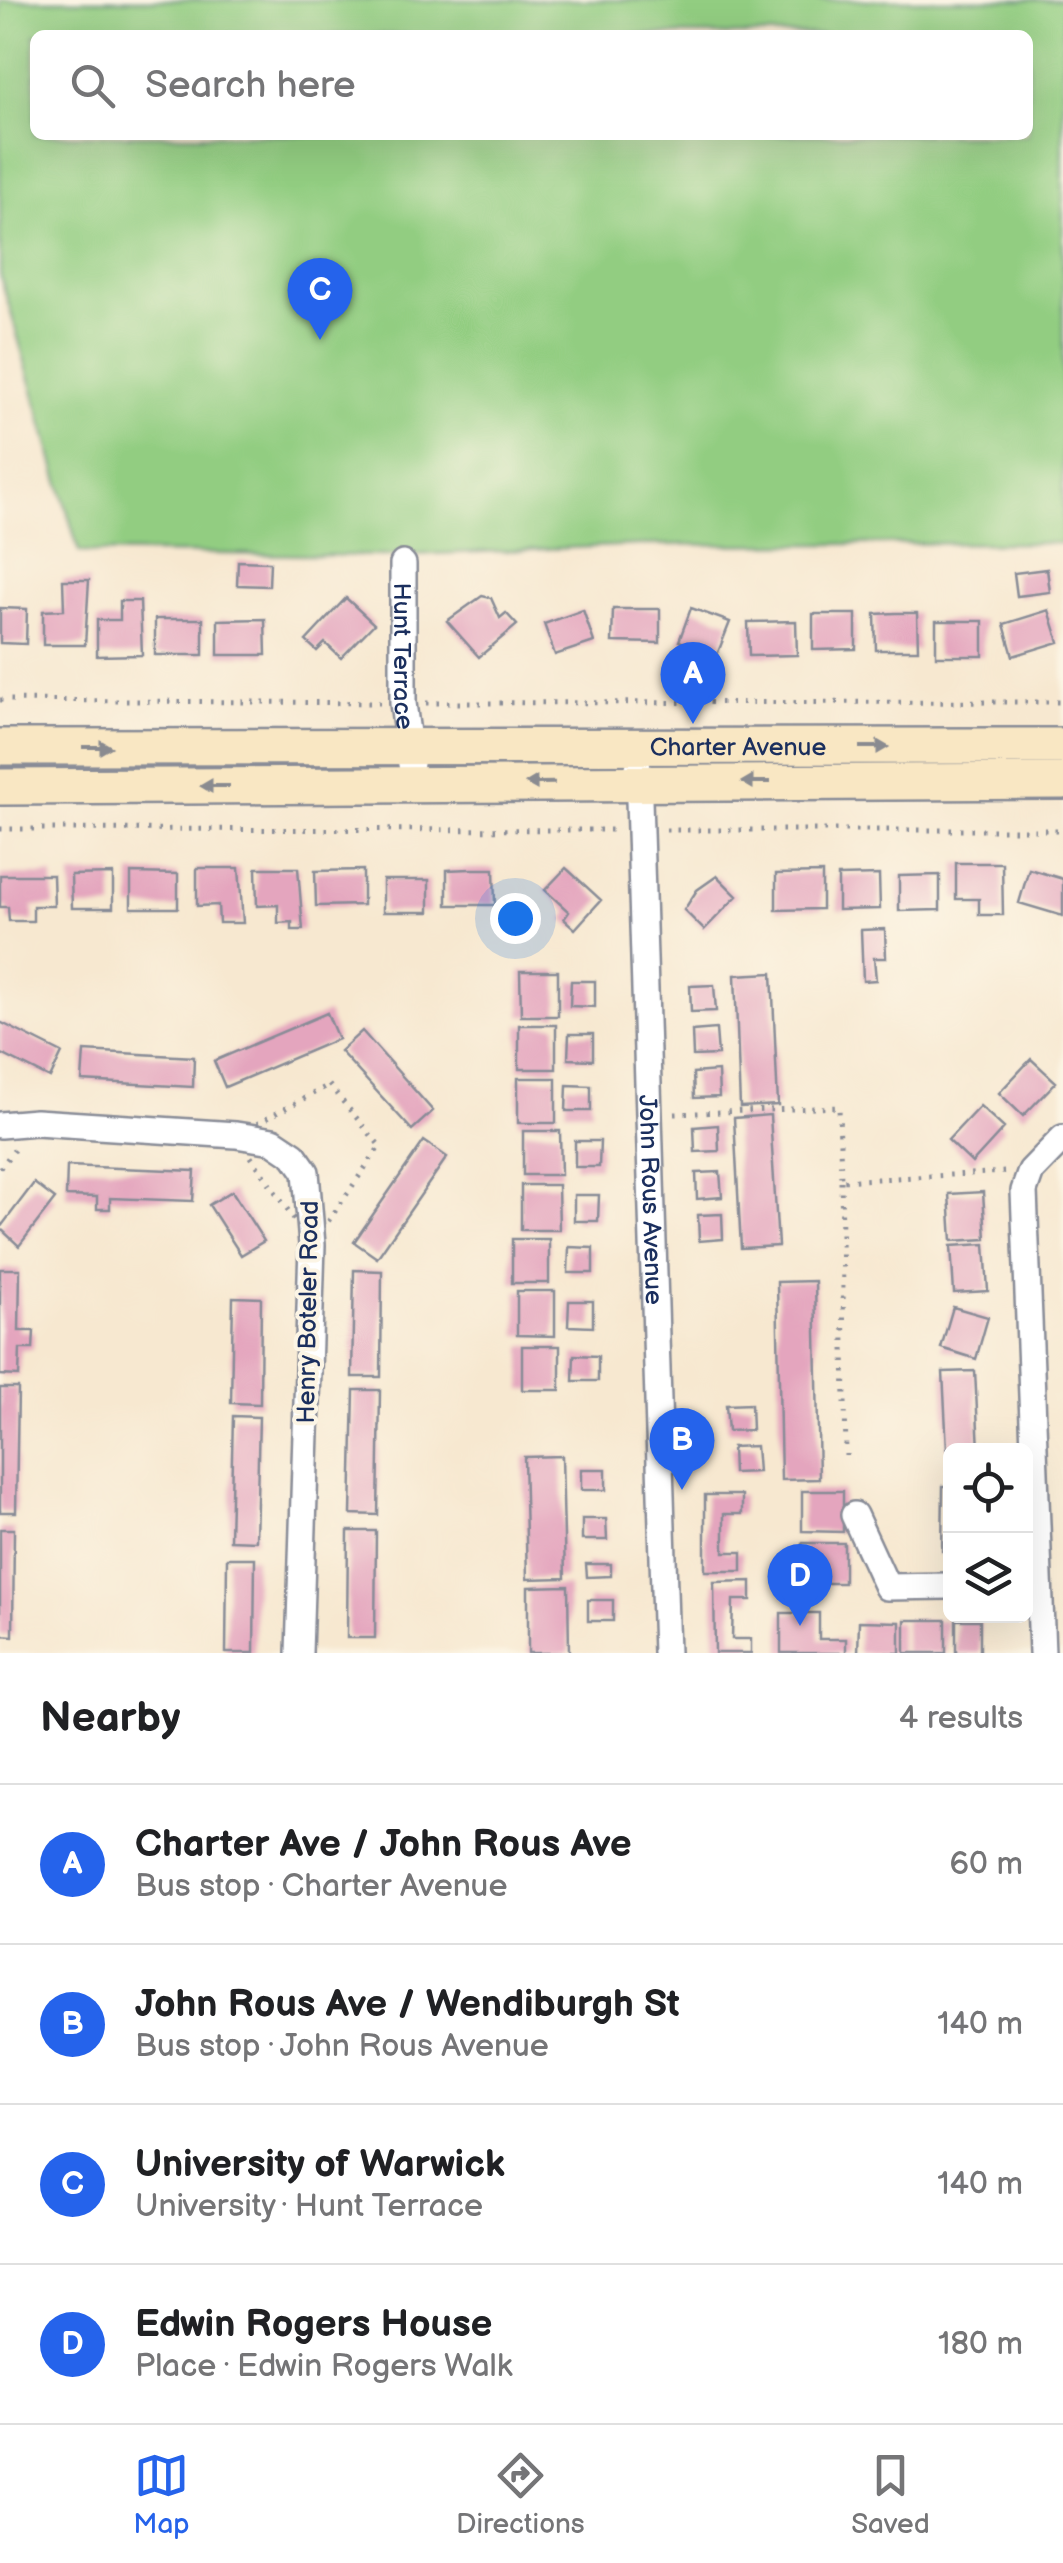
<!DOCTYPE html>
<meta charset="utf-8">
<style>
:root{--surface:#fff;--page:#f2f2f2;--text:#202124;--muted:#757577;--line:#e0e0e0;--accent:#2563eb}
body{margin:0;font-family:"Balsamiq Sans",sans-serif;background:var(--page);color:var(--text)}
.controls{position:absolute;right:30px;bottom:30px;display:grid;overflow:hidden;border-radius:15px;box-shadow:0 10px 40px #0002}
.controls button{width:90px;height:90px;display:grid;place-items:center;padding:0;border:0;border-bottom:2px solid var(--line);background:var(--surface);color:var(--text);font:50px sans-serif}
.you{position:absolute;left:515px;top:918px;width:35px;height:35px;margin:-25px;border:8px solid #fff;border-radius:50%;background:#1a73e8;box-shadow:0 0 0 15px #1a73e833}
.badge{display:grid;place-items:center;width:65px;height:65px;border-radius:50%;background:var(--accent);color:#fff;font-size:32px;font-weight:700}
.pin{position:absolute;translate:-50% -82px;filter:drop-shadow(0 2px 5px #0008)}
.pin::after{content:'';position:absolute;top:52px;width:35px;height:30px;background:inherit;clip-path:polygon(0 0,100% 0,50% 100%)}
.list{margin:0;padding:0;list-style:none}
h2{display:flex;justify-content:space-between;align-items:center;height:130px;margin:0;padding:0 40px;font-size:42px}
h2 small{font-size:32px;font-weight:400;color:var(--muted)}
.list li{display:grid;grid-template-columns:65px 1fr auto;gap:30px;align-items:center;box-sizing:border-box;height:160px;padding:0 40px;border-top:2px solid var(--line)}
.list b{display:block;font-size:38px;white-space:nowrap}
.list p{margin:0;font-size:32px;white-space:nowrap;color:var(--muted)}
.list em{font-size:32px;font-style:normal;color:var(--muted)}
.icon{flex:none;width:55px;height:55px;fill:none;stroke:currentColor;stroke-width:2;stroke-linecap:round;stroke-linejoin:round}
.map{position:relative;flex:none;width:1063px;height:1653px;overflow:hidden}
.search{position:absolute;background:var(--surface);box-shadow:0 10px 40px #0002;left:30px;right:30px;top:30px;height:110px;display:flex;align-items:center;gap:25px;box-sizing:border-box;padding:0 35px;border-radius:15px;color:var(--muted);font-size:38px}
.sheet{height:770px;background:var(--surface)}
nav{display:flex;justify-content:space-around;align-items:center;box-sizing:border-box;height:140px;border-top:2px solid var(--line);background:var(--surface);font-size:28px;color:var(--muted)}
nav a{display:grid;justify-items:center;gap:5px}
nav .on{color:var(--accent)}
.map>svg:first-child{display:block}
.green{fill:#92cd81;stroke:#567e70;stroke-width:2.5;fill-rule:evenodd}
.building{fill:#e4a5be}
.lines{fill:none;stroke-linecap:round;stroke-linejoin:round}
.street-casing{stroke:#898c97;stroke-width:30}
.secondary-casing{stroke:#898c97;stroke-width:40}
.path{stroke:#898c97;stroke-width:5;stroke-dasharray:2.5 8;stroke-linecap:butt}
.street{stroke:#fff;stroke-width:25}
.secondary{stroke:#f9e7c3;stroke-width:35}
.oneway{fill:#8a8b90}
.labels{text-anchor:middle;stroke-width:8;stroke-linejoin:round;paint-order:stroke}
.street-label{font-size:25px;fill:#1b2f5e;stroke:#fcf5e5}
</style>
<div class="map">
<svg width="1063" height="1653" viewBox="0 0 1063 1653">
<rect width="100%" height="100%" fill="#fcf5e5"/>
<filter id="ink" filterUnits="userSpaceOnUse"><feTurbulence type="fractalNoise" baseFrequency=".01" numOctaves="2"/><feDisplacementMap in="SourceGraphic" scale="20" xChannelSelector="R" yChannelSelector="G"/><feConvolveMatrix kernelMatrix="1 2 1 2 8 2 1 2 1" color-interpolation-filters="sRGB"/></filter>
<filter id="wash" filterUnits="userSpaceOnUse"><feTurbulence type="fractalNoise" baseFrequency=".0048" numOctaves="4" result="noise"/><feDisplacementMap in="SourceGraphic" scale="40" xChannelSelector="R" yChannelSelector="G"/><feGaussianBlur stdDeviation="2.25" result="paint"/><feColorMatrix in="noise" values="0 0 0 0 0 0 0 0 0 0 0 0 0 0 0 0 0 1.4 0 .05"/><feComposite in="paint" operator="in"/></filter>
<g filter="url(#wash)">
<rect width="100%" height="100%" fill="#f7e8d0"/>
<!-- green -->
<path class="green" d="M0,0H1063V543L638,545L386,556L79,552L0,274ZM35,35H1028V135H35Z"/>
<g id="blocks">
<!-- building -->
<path class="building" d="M238,561L270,562L269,586L237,585Z
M1047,569L1050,592L1017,596L1014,573Z
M63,580H89L85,645H43V611L64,610Z
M482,596L491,598L500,618L506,613L517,625L479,657L447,621Z
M346,598L374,624L341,658L325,643L317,651L306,641Z
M120,601H140L142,655L97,656V620H120Z
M0,608L27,609L26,644L0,643Z
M691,608L730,622L717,655L679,641Z
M613,609H660V643L612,642Z
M583,610L594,642L555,655L544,624Z
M1049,610L1059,642L1013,656L1004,624Z
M896,613H917L918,650H876L875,614Z
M813,614H856V649L813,650Z
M155,619H203V655H155Z
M265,619L266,655H218V620Z
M796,621L797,655L749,656L748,622Z
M936,621H983V656H936Z
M956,863H1002L1003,915H979V899H956Z
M197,868H239L243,923H219L218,905L197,906Z
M256,868H298L303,930H292V922L278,923V905L257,906Z
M566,868L601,900L575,929L564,919L569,912L545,890Z
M471,869H494L495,905H447V870Z
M1029,869L1063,879V916L1019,903Z
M363,870V905L316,906L315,871Z
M131,873L178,874V908H131Z
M822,873V909L776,910V874Z
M113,874V908H72L71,875Z
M0,875H53L54,906H33V921H9L8,907H0Z
M879,875L880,909L838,910V876Z
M940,875V910L899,911V876Z
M717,876L737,896L704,930L684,910L697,890Z
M383,880H429V912H383Z
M885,929L886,958H874L876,980L863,981L861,930Z
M520,971H558V1016H521Z
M772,973L778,1105L740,1107L735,975Z
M571,981H595V1007L570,1006Z
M714,985L716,1011L691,1012L690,986Z
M327,1013L338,1039L225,1087L214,1061Z
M0,1022L62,1053L50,1078L0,1053Z
M519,1025H556V1069H519Z
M716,1029L718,1055L693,1056L692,1031Z
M362,1031L433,1111L412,1130L340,1051Z
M569,1034H593V1060L568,1059Z
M84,1051L194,1057L193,1087L82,1081Z
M1031,1059L1056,1082L1023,1116L999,1093Z
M718,1071L719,1097L694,1098L693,1073Z
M518,1078H556V1123H518Z
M567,1085L591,1086V1111H566Z
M980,1106L1004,1128L972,1163L948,1140Z
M770,1115L778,1246L741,1248L734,1118Z
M718,1125L719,1151L695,1152L694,1127Z
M523,1131H560L561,1175H523Z
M424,1141L447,1157L377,1258L354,1242Z
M575,1141H600L599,1167H575Z
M67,1166L195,1171L193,1201L110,1198V1209H97V1197L66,1196Z
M720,1172L722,1197L697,1199L696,1173Z
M34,1183L55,1199L19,1246L0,1228Z
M521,1185H558L559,1230H521Z
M232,1191L264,1241L241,1255L209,1205Z
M983,1192L986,1239L952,1241L949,1194Z
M574,1195H599L598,1221H574Z
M722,1214L723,1239L699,1241L698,1215Z
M512,1239H549V1283H512Z
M985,1244L988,1291L954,1293L951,1246Z
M569,1247L593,1248V1273H568Z
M0,1269H20L19,1331H34L33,1349H20L19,1376L0,1375Z
M354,1270L382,1271L381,1377H352Z
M815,1281L819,1479L781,1480L777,1282Z
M517,1291H555V1336L517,1335Z
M233,1297L261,1298L260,1404L231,1403Z
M569,1301H593V1327L568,1326Z
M953,1307L988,1317L976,1359L941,1348Z
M522,1346H560V1390H522Z
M574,1355L598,1356V1381H573Z
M975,1371L979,1450H947L943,1372Z
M0,1388H18L16,1512H0Z
M354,1390H380L378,1515L351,1514Z
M751,1404L752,1430L728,1431L726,1405Z
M233,1416L259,1417L256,1541L230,1540Z
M756,1446L758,1472L733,1473L732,1447Z
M562,1456L565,1578L527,1579L524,1457Z
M581,1469H606V1490H581Z
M943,1486H950V1551H942Z
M802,1491H843V1532L802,1531Z
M705,1495H742V1514H724V1552H742V1571H705Z
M582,1519H606L607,1540H582Z
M0,1529H14L13,1636L0,1635Z
M348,1531H376L375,1638H347Z
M802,1543H844V1583H802Z
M227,1558H255L254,1653H226Z
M586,1564H611V1576L587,1577Z
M751,1581V1600H733L732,1639H751V1653H715L714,1582Z
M568,1586L569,1653H528V1587Z
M588,1600H613V1621H588Z
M781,1613H819V1639H846V1653H781Z
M905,1620H946V1653H905Z
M956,1620H980V1653H956Z
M859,1621L900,1622V1653H858Z"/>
</g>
</g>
<g filter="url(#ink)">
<use href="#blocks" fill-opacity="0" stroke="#898c97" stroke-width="2.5"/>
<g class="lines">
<defs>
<g id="street">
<path id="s1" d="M403,564V703L411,764"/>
<path id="s2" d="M638,768L666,1653"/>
<path d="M0,1125L36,1122L236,1135L273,1141L294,1155L306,1172L312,1245L299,1653"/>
<path d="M854,1515L887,1587L950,1586"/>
<path d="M1042,1653L1024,1191L1031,1171L1063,1138"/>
</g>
<g id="secondary">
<path id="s3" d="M0,747L1063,746"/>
<path d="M0,787L1063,781"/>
</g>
</defs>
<!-- street casing -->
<use href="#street" class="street-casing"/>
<!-- secondary casing -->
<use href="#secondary" class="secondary-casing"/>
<!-- path -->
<path class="path" d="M0,700L380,703
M426,703L1063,702
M0,829L615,830
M666,830H1063
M329,1085L380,1146L312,1245L236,1135Z
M675,1114L839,1107L841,1181L1006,1172
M0,1168L14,1150
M841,1181L846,1456"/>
<!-- street -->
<use href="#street" class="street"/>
<!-- secondary -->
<use href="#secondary" class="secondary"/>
</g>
<!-- one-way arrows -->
<defs><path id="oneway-solid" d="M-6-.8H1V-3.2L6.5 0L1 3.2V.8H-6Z" transform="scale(2.5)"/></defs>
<g class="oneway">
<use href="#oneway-solid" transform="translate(97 747)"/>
<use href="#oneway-solid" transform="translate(874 747)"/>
<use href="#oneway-solid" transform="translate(756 782) rotate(180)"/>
<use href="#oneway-solid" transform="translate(540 783) rotate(179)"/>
<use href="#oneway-solid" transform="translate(215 786) rotate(180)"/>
</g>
</g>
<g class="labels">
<!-- street labels -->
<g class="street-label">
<text dy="9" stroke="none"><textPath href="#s1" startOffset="92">Hunt Terrace</textPath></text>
<text dy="9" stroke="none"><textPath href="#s3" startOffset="738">Charter Avenue</textPath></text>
<text dy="9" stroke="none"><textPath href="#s2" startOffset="432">John Rous Avenue</textPath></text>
<text transform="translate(307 1312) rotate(-89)" y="9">Henry Boteler Road</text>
</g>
</g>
</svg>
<div class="controls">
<button><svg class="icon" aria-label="locate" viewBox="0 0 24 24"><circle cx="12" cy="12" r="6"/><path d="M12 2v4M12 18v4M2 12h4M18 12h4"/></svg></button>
<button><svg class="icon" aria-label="layers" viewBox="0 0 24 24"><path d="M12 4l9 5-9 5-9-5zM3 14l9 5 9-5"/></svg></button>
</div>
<div class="you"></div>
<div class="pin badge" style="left:693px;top:724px">A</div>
<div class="pin badge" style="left:682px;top:1490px">B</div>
<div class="pin badge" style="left:320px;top:340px">C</div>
<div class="pin badge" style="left:800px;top:1626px">D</div>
<div class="search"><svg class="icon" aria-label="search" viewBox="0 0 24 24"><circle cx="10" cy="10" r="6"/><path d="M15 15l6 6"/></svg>Search here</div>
</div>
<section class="sheet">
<h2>Nearby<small>4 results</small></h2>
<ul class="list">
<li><span class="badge">A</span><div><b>Charter Ave / John Rous Ave</b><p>Bus stop · Charter Avenue</p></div><em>60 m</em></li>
<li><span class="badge">B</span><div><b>John Rous Ave / Wendiburgh St</b><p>Bus stop · John Rous Avenue</p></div><em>140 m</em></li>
<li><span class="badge">C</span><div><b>University of Warwick</b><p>University · Hunt Terrace</p></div><em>140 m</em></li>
<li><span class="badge">D</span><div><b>Edwin Rogers House</b><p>Place · Edwin Rogers Walk</p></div><em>180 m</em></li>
</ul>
</section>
<nav>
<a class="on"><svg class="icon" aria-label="map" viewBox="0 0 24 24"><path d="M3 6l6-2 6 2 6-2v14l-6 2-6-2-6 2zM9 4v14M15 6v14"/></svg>Map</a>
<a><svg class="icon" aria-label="directions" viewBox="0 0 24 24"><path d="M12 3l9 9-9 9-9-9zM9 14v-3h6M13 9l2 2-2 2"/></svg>Directions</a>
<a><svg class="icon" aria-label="saved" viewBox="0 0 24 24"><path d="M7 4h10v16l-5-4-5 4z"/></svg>Saved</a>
</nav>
